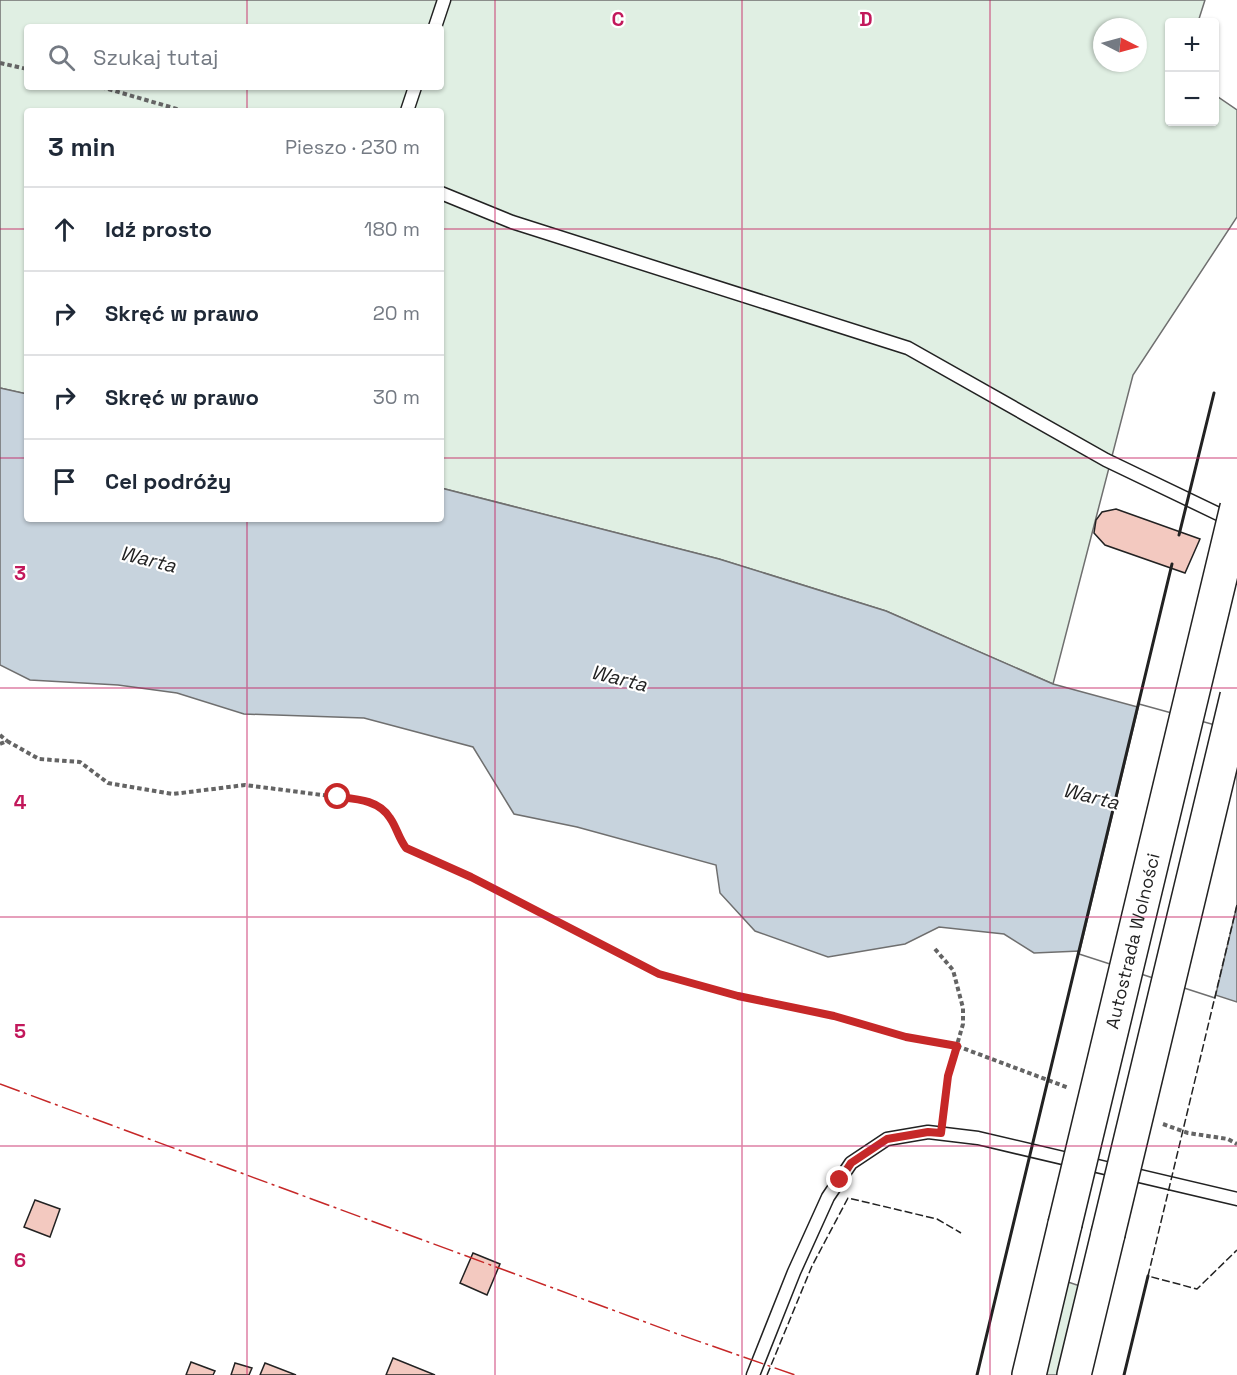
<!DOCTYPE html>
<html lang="pl">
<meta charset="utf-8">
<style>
:root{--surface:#fff;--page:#f2f2f3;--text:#1f2937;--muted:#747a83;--line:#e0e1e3}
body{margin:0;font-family:"Space Grotesk",sans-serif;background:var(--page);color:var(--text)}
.controls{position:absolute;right:18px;top:18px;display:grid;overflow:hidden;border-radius:6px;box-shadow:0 2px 4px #0004}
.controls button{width:54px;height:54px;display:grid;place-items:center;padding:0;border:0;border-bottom:2px solid var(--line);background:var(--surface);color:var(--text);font:30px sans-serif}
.compass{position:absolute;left:1093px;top:18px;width:54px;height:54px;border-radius:50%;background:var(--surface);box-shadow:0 2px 4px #0004;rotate:96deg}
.stop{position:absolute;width:18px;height:18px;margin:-14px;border:4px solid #c62828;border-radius:50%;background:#fff}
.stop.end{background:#c62828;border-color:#fff;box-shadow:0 2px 6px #0008}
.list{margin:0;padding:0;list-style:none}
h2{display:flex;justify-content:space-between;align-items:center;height:78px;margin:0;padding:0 24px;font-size:26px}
h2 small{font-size:20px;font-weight:400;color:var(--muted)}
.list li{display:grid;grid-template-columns:39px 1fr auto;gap:18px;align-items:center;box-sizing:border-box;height:84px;padding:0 24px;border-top:2px solid var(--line)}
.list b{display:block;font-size:22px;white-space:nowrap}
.list em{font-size:20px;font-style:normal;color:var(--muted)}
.icon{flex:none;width:33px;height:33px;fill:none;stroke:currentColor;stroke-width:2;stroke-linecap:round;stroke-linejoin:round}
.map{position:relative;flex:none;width:1237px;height:1375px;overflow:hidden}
.search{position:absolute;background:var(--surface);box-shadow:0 2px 4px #0004;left:24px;top:24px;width:420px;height:66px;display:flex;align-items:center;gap:15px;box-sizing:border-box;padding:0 21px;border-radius:6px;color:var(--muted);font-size:22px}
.panel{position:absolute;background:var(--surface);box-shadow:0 2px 4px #0004;left:24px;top:108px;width:420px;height:414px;border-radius:6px}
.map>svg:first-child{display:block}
.green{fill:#e0efe3;stroke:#6f6f6f;stroke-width:1.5;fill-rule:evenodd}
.water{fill:#c7d3dd;stroke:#6f6f6f;stroke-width:1.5}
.pier{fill:#fff;stroke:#6f6f6f;stroke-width:1.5}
.building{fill:#f3c9c0;stroke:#222;stroke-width:1.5}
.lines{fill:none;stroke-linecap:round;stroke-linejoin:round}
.lane-casing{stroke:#222;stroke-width:15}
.highway-casing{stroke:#222;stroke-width:36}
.path{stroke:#646464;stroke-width:4;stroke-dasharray:4.5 3;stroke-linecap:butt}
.lane{stroke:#fff;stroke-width:12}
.highway{stroke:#fff;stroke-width:33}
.highway-bridge-casing{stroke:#222;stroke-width:36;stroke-linecap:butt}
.highway-bridge{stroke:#fff;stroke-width:33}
.fence{stroke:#222;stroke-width:1.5;stroke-dasharray:8 3;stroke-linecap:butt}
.wall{stroke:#222;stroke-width:3}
.power{stroke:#c62828;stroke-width:1.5;stroke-dasharray:21 4.5 3 4.5;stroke-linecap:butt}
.route{stroke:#c62828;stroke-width:8}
.grid{fill:none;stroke:#c2185b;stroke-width:1.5;stroke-opacity:0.55}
.labels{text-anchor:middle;stroke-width:4.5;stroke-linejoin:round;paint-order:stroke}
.street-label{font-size:18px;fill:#222;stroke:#fff}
.water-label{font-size:20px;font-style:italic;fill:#222;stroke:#fff}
.grid-label{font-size:20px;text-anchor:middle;font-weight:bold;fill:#c2185b;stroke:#fff;stroke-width:4.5;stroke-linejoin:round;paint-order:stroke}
</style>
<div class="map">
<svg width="1237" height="1375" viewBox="0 0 1237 1375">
<rect width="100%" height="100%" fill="#fff"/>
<!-- green -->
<path class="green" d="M0,0H1205L1198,22H1170V122H1214L1215,95L1237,110V217L1133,375L1053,684L886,611L719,559L441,488V111H27V394L0,388ZM27,27H441V87H27ZM1102,27H1138V63H1102Z
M1068,1282L1080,1286L1059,1375H1046Z"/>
<!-- water -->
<path class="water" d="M0,388L27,394V519H441V488L719,559L886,611L1053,684L1237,734V1002L1080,951L1034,953L1004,934L939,927L905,944L828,957L755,931L720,893L716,865L577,827L514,814L473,747L364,718L244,714L177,693L118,685L30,680L0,665Z"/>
<!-- pier -->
<path class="pier" d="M1139,704L1237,731V905L1215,998L1079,954Z"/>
<!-- building -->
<path class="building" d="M1116,509L1200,539L1185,573L1105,545L1094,533L1096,520L1102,512Z
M35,1200L60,1209L50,1237L24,1227Z
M473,1253L500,1264L487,1295L460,1283Z
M393,1358L435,1375H386Z
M191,1362L215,1371L213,1375H186Z
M235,1363L252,1368L249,1375H231Z
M265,1363L296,1375H260Z"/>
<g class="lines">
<defs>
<path id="lane" d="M435,27L444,0
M407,111L415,87
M441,193L512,222L908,348L1106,460L1233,521
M753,1375L794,1272L828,1197L851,1163L887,1139L928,1132L978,1138L1237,1199"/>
<path id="highway" d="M1029,1375L1065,1224
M1074,1375L1108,1234"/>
</defs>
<!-- lane casing -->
<use href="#lane" class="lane-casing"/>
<!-- highway casing -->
<use href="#highway" class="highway-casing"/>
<!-- path -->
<path class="path" d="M0,63L27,69
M101,87L184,111
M0,735L7,741
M0,744L7,741L39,759L80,762L108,783L173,794L245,785L361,800L380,806L390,818L399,839L407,848L471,877L659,974L738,996L834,1016L906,1037L957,1046L1069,1088
M935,949L953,970L963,1008V1024L948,1076L943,1115
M1163,1124L1188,1133L1228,1139L1237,1144"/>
<!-- lane -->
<use href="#lane" class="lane"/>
<!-- highway -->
<use href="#highway" class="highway"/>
<defs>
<g id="highway-bridge">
<path id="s1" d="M1065,1224L1237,507"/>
<path d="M1108,1234L1237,696"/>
</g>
</defs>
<!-- highway-bridge casing -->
<use href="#highway-bridge" class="highway-bridge-casing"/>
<!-- highway-bridge -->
<use href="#highway-bridge" class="highway-bridge"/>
<!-- fence -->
<path class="fence" d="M1237,905L1148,1276L1197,1289L1237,1250
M767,1375L812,1266L848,1198L937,1219L961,1233"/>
<!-- wall -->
<path class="wall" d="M1179,535L1214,393
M977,1375L1172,564
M1124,1375L1148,1276"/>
<!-- power -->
<path class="power" d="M0,1084L675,1333L795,1375"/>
</g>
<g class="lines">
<!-- route -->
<path class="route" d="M338,797C357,799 379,800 390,818C397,828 398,837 406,848L471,877L659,974L738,996L834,1016L906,1037L957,1046L948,1076L941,1133L928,1132L887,1139L851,1163L840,1180"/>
</g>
<!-- grid -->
<path class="grid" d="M247,0V27M495,0V1375M742,0V1375M990,0V1375M247,87V111M0,229H27M441,229H1237M0,458H27M441,458H1237M247,519V1375M0,688H1237M0,917H1237M0,1146H1237"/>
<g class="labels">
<!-- street labels -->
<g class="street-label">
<text dy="6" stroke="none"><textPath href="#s1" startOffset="291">Autostrada Wolności</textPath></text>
</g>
<!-- water labels -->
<g class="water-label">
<text transform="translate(148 559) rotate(14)" y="7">Warta</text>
<text transform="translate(619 678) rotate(14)" y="7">Warta</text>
<text transform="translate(1091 796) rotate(14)" y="7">Warta</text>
</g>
</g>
<g class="grid-label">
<text x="618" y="26">C</text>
<text x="866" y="26">D</text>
<text x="20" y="580">3</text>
<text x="20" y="809">4</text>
<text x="20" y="1038">5</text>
<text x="20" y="1267">6</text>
</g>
</svg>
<div class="controls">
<button>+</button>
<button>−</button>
</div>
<svg class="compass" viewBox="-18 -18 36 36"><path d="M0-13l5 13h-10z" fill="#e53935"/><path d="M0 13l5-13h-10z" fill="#747a83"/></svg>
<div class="stop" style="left:338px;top:797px"></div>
<div class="stop end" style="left:840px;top:1180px"></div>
<div class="search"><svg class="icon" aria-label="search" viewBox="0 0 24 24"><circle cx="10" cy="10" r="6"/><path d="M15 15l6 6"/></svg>Szukaj tutaj</div>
<section class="panel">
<h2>3 min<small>Pieszo · 230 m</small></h2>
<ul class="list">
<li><svg class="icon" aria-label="ahead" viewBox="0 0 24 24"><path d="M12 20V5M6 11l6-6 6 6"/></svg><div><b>Idź prosto</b></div><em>180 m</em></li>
<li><svg class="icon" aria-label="right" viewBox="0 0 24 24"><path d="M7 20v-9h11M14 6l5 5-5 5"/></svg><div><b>Skręć w prawo</b></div><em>20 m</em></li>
<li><svg class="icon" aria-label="right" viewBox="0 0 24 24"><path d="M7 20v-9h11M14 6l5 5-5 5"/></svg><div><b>Skręć w prawo</b></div><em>30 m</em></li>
<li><svg class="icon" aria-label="arrive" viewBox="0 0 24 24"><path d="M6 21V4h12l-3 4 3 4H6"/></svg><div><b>Cel podróży</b></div></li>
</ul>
</section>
</div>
